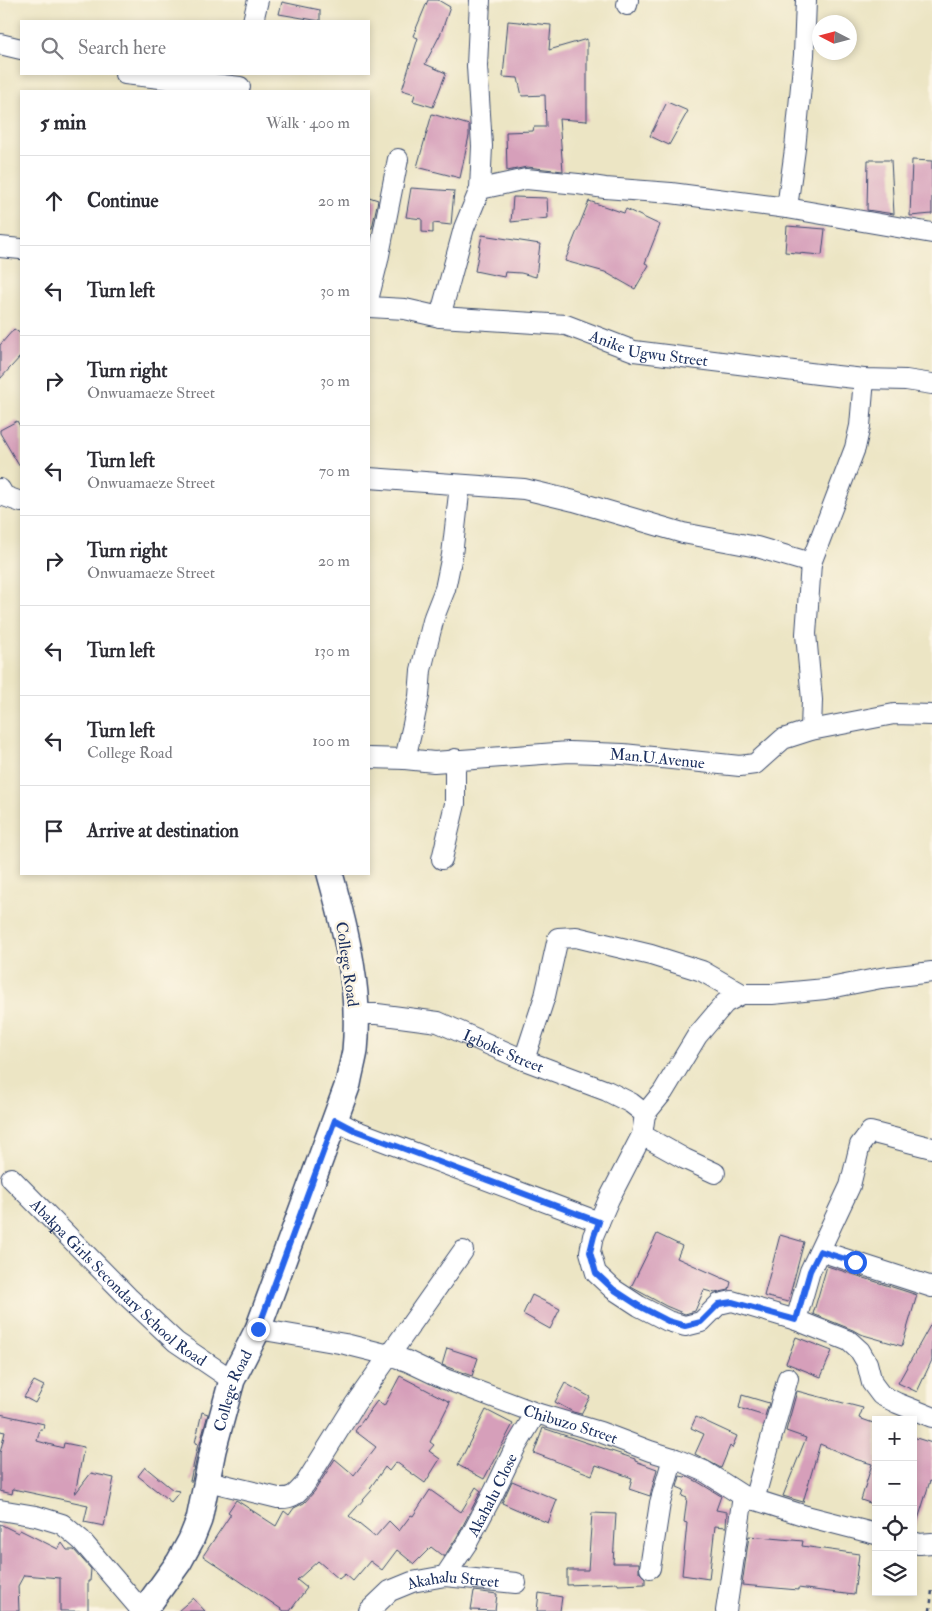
<!DOCTYPE html>
<meta charset="utf-8">
<style>
:root{--surface:#fff;--page:#f7f7f7;--text:#2b2b33;--muted:#7c7c81;--line:#e1e1e2}
body{margin:0;font-family:"IM FELL Double Pica",serif;background:var(--page);color:var(--text)}
.controls{position:absolute;right:15px;bottom:15px;display:grid;overflow:hidden;border-radius:0px;box-shadow:0 2px 8px #0003}
.controls button{width:45px;height:45px;display:grid;place-items:center;padding:0;border:0;border-bottom:1px solid var(--line);background:var(--surface);color:var(--text);font:25px sans-serif}
.compass{position:absolute;left:812px;top:15px;width:45px;height:45px;border-radius:50%;background:var(--surface);box-shadow:0 2px 8px #0003;rotate:276deg}
.stop{position:absolute;width:15px;height:15px;margin:-11px;border:4px solid #2563eb;border-radius:50%;background:#fff}
.stop.end{background:#2563eb;border-color:#fff;box-shadow:0 1px 5px #0008}
.list{margin:0;padding:0;list-style:none}
h2{display:flex;justify-content:space-between;align-items:center;height:65px;margin:0;padding:0 20px;font-size:21px}
h2 small{font-size:16px;font-weight:400;color:var(--muted)}
.list li{display:grid;grid-template-columns:32px 1fr auto;gap:15px;align-items:center;box-sizing:border-box;height:90px;padding:0 20px;border-top:1px solid var(--line)}
.list b{display:block;font-size:19px;white-space:nowrap}
.list p{margin:0;font-size:16px;white-space:nowrap;color:var(--muted)}
.list em{font-size:16px;font-style:normal;color:var(--muted)}
.icon{flex:none;width:28px;height:28px;fill:none;stroke:currentColor;stroke-width:2;stroke-linecap:round;stroke-linejoin:round}
.map{position:relative;flex:none;width:932px;height:1611px;overflow:hidden}
.search{position:absolute;background:var(--surface);box-shadow:0 2px 8px #0003;left:20px;top:20px;width:350px;height:55px;display:flex;align-items:center;gap:12px;box-sizing:border-box;padding:0 18px;border-radius:0px;color:var(--muted);font-size:19px}
.panel{position:absolute;background:var(--surface);box-shadow:0 2px 8px #0003;left:20px;top:90px;width:350px;height:785px;border-radius:0px}
.map>svg:first-child{display:block}
.building{fill:#d69fba}
.lines{fill:none;stroke-linecap:round;stroke-linejoin:round}
.minor-casing{stroke:#3a4a6d;stroke-width:22}
.major-casing{stroke:#3a4a6d;stroke-width:28}
.path{stroke:#3a4a6d;stroke-width:2.5;stroke-dasharray:4 4;stroke-linecap:butt}
.minor{stroke:#fff;stroke-width:20}
.major{stroke:#fff;stroke-width:25}
.route{stroke:#2563eb;stroke-width:6}
.labels{text-anchor:middle;stroke-width:5;stroke-linejoin:round;paint-order:stroke}
.street-label{font-size:16px;fill:#1b2f5e;stroke:#fcf5e5}
</style>
<div class="map">
<svg width="932" height="1611" viewBox="0 0 932 1611">
<rect width="100%" height="100%" fill="#fcf5e5"/>
<filter id="ink" filterUnits="userSpaceOnUse"><feTurbulence type="fractalNoise" baseFrequency=".02" numOctaves="2"/><feDisplacementMap in="SourceGraphic" scale="10" xChannelSelector="R" yChannelSelector="G"/><feConvolveMatrix kernelMatrix="1 2 1 2 8 2 1 2 1" color-interpolation-filters="sRGB"/></filter>
<filter id="wash" filterUnits="userSpaceOnUse"><feTurbulence type="fractalNoise" baseFrequency=".0096" numOctaves="4" result="noise"/><feDisplacementMap in="SourceGraphic" scale="20" xChannelSelector="R" yChannelSelector="G"/><feGaussianBlur stdDeviation="1.12" result="paint"/><feColorMatrix in="noise" values="0 0 0 0 0 0 0 0 0 0 0 0 0 0 0 0 0 1.4 0 .05"/><feComposite in="paint" operator="in"/></filter>
<g filter="url(#wash)">
<rect width="100%" height="100%" fill="#ece5c4"/>
<g id="blocks">
<!-- building -->
<path class="building" d="M428,0H438L450,7L441,33L425,64L446,73L433,107L413,101L415,94L402,90L418,38L413,36Z
M282,2L320,10V21L279,14Z
M508,21L551,25L549,50L587,39V121L559,119L563,171L527,167L507,171L506,132L533,131L534,127H546L545,95L522,96L518,78L503,77Z
M667,102L688,111L669,145L650,136Z
M432,114L469,125V136L460,178L417,167Z
M868,160H891L894,214L867,210Z
M912,160L932,161V214L910,216Z
M411,188L454,191L451,225L433,223V233L422,232V219L406,217Z
M369,197L378,200L372,228H369Z
M513,197L547,198L548,218L511,222Z
M589,201L624,213L626,209L660,225L645,263L649,265L635,289L605,272L565,261Z
M787,226L825,229L822,255L785,252Z
M482,235L540,244L536,277L521,273L505,272L504,277L475,271Z
M14,329L21,334V356L0,379V345Z
M17,421L21,428V469L0,433V430Z
M657,1234L682,1246L677,1258L731,1282L729,1290L715,1293L704,1290L695,1311L685,1314L666,1306L631,1287Z
M780,1235L804,1242L788,1302L764,1296Z
M827,1266L917,1295L902,1346L860,1334L853,1330L813,1314Z
M532,1295L560,1309L550,1329L523,1314Z
M932,1322V1360L917,1392L898,1383Z
M796,1337L832,1351L821,1377L786,1363Z
M447,1348L478,1358L472,1376L442,1365Z
M400,1376L450,1402L430,1442L434,1445L429,1451L440,1459L425,1483L396,1462L389,1471L385,1467L370,1488L372,1490L349,1516L375,1537L389,1521L399,1531L411,1515L413,1516L430,1490L461,1512L476,1487L481,1491L457,1537L444,1557L431,1547L414,1564L397,1550L382,1570L370,1561L353,1581L345,1574L339,1579L318,1561L297,1580L307,1588L290,1611H284L203,1556L231,1514L228,1512L236,1500L276,1526L284,1511L289,1515L294,1508L304,1503L314,1492L335,1459L354,1475L376,1447L355,1431L377,1401L384,1406Z
M34,1381L44,1386L35,1403L24,1397Z
M565,1383L590,1397L581,1414L573,1412L555,1402Z
M797,1391L863,1408L859,1418L876,1424V1505L861,1500L872,1464L855,1459L820,1444L803,1502L783,1496L806,1438L786,1431Z
M742,1395L769,1403L765,1416L739,1408Z
M486,1410L513,1424L484,1479L458,1465Z
M202,1412L208,1414L199,1447L192,1481H190L198,1444L195,1443Z
M0,1414L44,1424L43,1429H40L37,1441L63,1448L64,1443L84,1447L75,1494L91,1473L114,1478L104,1526L84,1522L88,1505L13,1489L12,1494L0,1491V1453L5,1432L0,1431Z
M696,1417L737,1436L732,1448L730,1446L721,1468L695,1454L704,1434L691,1428Z
M543,1428L635,1459V1461L657,1469L650,1496L629,1489L632,1478L596,1465L592,1475L534,1453Z
M913,1437L932,1443V1482L930,1481L916,1526H913Z
M145,1467L173,1490L180,1491L171,1502L138,1476Z
M680,1476L685,1477L686,1476L698,1482L721,1496L716,1510L727,1512L726,1527L715,1526L709,1579L682,1575L687,1523L684,1522L687,1498L682,1496L684,1490L677,1487Z
M512,1481L557,1500L548,1523L502,1503Z
M592,1513L616,1514L613,1563H639V1572L645,1578V1584L618,1585V1583L567,1585V1570H588Z
M0,1524L18,1533L20,1530L58,1549L62,1543L67,1550H74L91,1569L90,1581H88V1611H60V1578L24,1575L18,1586L19,1611H0Z
M749,1536L803,1541L802,1546L859,1554L854,1595L798,1588V1590L742,1585Z
M474,1591L497,1594L495,1611L471,1610Z
M539,1593L562,1597L560,1611H537Z
M193,1598L205,1611H178Z"/>
</g>
</g>
<g filter="url(#ink)">
<use href="#blocks" fill-opacity="0" stroke="#3a4a6d" stroke-width="1"/>
<g class="lines">
<defs>
<g id="minor">
<path d="M627,5L628,0"/>
<path d="M253,21L258,0"/>
<path d="M0,44L21,49"/>
<path d="M125,74L240,87"/>
<path d="M480,189L526,179L578,184L605,188L671,193L787,208L795,149L804,55L806,0"/>
<path d="M787,208L932,233"/>
<path d="M0,247L21,249"/>
<path d="M369,296L378,260L398,159"/>
<path id="s1" d="M369,307L405,309L440,317L566,325L634,351L818,374L864,379L906,380L932,384"/>
<path d="M440,317L464,228L480,189L482,146L477,66L480,0"/>
<path d="M369,478L524,489L574,501L683,533L757,547L811,563"/>
<path d="M0,489L4,496L21,502"/>
<path d="M811,730L812,700L806,634L811,563L855,448L860,426L864,379"/>
<path id="s2" d="M369,758L405,759L434,762L569,752L623,754L740,766L755,764L783,739L811,730L894,714L932,715"/>
<path d="M405,759L412,729L419,696L421,670L434,617L445,589L452,555L460,485"/>
<path d="M442,859L455,804V759"/>
<path id="s3" d="M355,1014H377L438,1022L524,1060L607,1091L631,1103L645,1114"/>
<path d="M524,1060L545,996L558,938L576,937L651,955L702,971L742,994"/>
<path d="M645,1114L642,1135L609,1199L593,1236L590,1252L596,1273L613,1289L639,1306L668,1321L685,1326L701,1322L719,1304L732,1301L796,1320L849,1341L860,1351L867,1363L872,1383L881,1395L897,1403L932,1417"/>
<path d="M645,1114L663,1092L697,1036L725,1003L742,994H772L825,989L881,978L932,972"/>
<path d="M335,1120L354,1130L599,1222"/>
<path d="M642,1135L685,1159L715,1173"/>
<path id="s4" d="M11,1178L128,1297L176,1342L232,1380"/>
<path d="M820,1251L932,1287"/>
<path d="M796,1320L810,1271L850,1186L860,1145L870,1132L932,1148"/>
<path id="s5" d="M258,1329L345,1344L389,1355L407,1361L445,1379L536,1413L600,1432L650,1451L676,1459L704,1471L743,1496L806,1516L876,1534"/>
<path d="M208,1481L278,1498C293,1499 296,1494 305,1484L355,1404L463,1251"/>
<path d="M754,1500L788,1378"/>
<path d="M0,1510L36,1516L62,1524L81,1540L142,1611"/>
<path d="M913,1542L919,1544L932,1543"/>
<path d="M650,1568L660,1503L673,1458"/>
<path id="s6" d="M445,1576L467,1543L494,1492L515,1448L536,1413"/>
<path id="s7" d="M369,1611L390,1591L412,1582L445,1576L516,1583"/>
<path d="M726,1611L743,1496"/>
</g>
<g id="major">
<path id="s8" d="M142,1611L151,1601L179,1562L191,1540L199,1520L213,1450L232,1380L258,1329L348,1084C350,1073 353,1062 355,1051C361,991 346,931 330,874"/>
</g>
</defs>
<!-- minor casing -->
<use href="#minor" class="minor-casing"/>
<!-- major casing -->
<use href="#major" class="major-casing"/>
<!-- path -->
<path class="path" d="M930,1611L932,1590"/>
<!-- minor -->
<use href="#minor" class="minor"/>
<!-- major -->
<use href="#major" class="major"/>
</g>
</g>
<g class="lines" filter="url(#ink)">
<!-- route -->
<path class="route" d="M258,1329L335,1120L354,1130L599,1222L594,1236L590,1252L596,1273L613,1289L639,1306L668,1321L685,1326L701,1322L719,1304L732,1302L796,1320L810,1271L820,1251L855,1262"/>
</g>
<g class="labels">
<!-- street labels -->
<g class="street-label">
<text dy="6" stroke="none"><textPath href="#s1" startOffset="285">Anike Ugwu Street</textPath></text>
<text dy="6" stroke="none"><textPath href="#s2" startOffset="289">Man.U.Avenue</textPath></text>
<text transform="translate(348 964) rotate(82)" y="6">College Road</text>
<text dy="6" stroke="none"><textPath href="#s3" startOffset="155">Igboke Street</textPath></text>
<text dy="6" stroke="none"><textPath href="#s4" startOffset="150">Abakpa Girls Secondary School Road</textPath></text>
<text dy="6" stroke="none"><textPath href="#s8" startOffset="242">College Road</textPath></text>
<text dy="6" stroke="none"><textPath href="#s5" startOffset="328">Chibuzo Street</textPath></text>
<text dy="6" stroke="none"><textPath href="#s6" startOffset="94">Akahalu Close</textPath></text>
<text dy="6" stroke="none"><textPath href="#s7" startOffset="94">Akahalu Street</textPath></text>
</g>
</g>
</svg>
<div class="controls">
<button>+</button>
<button>−</button>
<button><svg class="icon" aria-label="locate" viewBox="0 0 24 24"><circle cx="12" cy="12" r="6"/><path d="M12 2v4M12 18v4M2 12h4M18 12h4"/></svg></button>
<button><svg class="icon" aria-label="layers" viewBox="0 0 24 24"><path d="M12 4l9 5-9 5-9-5zM3 14l9 5 9-5"/></svg></button>
</div>
<svg class="compass" viewBox="-18 -18 36 36"><path d="M0-13l5 13h-10z" fill="#e53935"/><path d="M0 13l5-13h-10z" fill="#7c7c81"/></svg>
<div class="stop" style="left:855px;top:1262px"></div>
<div class="stop end" style="left:258px;top:1329px"></div>
<div class="search"><svg class="icon" aria-label="search" viewBox="0 0 24 24"><circle cx="10" cy="10" r="6"/><path d="M15 15l6 6"/></svg>Search here</div>
<section class="panel">
<h2>5 min<small>Walk · 400 m</small></h2>
<ul class="list">
<li><svg class="icon" aria-label="ahead" viewBox="0 0 24 24"><path d="M12 20V5M6 11l6-6 6 6"/></svg><div><b>Continue</b></div><em>20 m</em></li>
<li><svg class="icon" aria-label="left" viewBox="0 0 24 24"><path d="M17 20v-9H6M10 6l-5 5 5 5"/></svg><div><b>Turn left</b></div><em>30 m</em></li>
<li><svg class="icon" aria-label="right" viewBox="0 0 24 24"><path d="M7 20v-9h11M14 6l5 5-5 5"/></svg><div><b>Turn right</b><p>Onwuamaeze Street</p></div><em>30 m</em></li>
<li><svg class="icon" aria-label="left" viewBox="0 0 24 24"><path d="M17 20v-9H6M10 6l-5 5 5 5"/></svg><div><b>Turn left</b><p>Onwuamaeze Street</p></div><em>70 m</em></li>
<li><svg class="icon" aria-label="right" viewBox="0 0 24 24"><path d="M7 20v-9h11M14 6l5 5-5 5"/></svg><div><b>Turn right</b><p>Onwuamaeze Street</p></div><em>20 m</em></li>
<li><svg class="icon" aria-label="left" viewBox="0 0 24 24"><path d="M17 20v-9H6M10 6l-5 5 5 5"/></svg><div><b>Turn left</b></div><em>130 m</em></li>
<li><svg class="icon" aria-label="left" viewBox="0 0 24 24"><path d="M17 20v-9H6M10 6l-5 5 5 5"/></svg><div><b>Turn left</b><p>College Road</p></div><em>100 m</em></li>
<li><svg class="icon" aria-label="arrive" viewBox="0 0 24 24"><path d="M6 21V4h12l-3 4 3 4H6"/></svg><div><b>Arrive at destination</b></div></li>
</ul>
</section>
</div>
